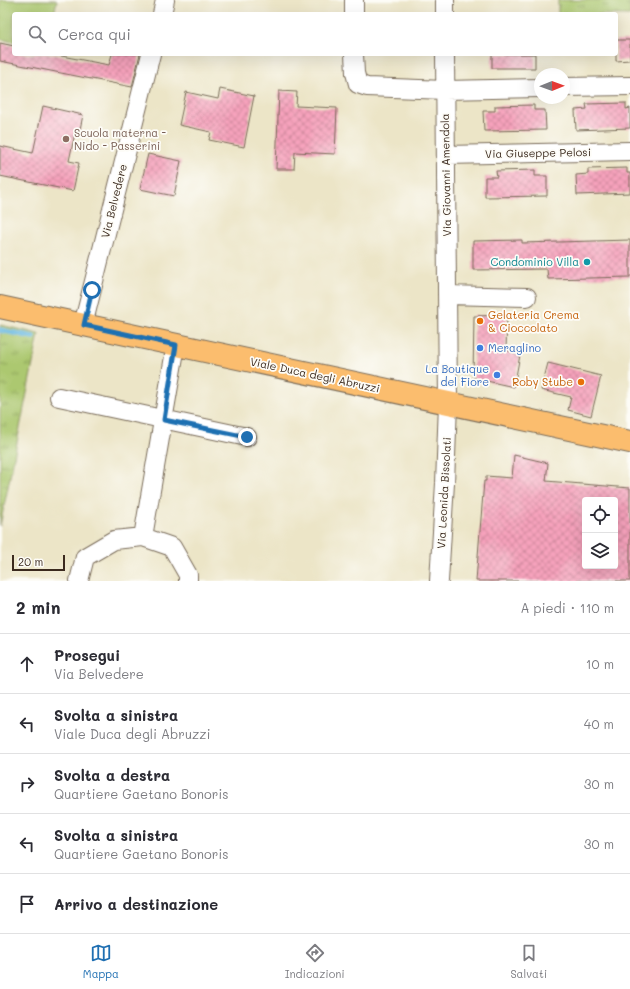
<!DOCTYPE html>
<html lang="it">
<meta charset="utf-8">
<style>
:root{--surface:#fff;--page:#f2f2f3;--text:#2b2b33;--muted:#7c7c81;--line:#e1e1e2;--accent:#1f6fb2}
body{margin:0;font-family:Mali,sans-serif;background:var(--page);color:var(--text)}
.controls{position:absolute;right:12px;bottom:12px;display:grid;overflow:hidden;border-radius:4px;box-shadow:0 4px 16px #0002}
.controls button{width:36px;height:36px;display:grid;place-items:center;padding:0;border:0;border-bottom:1px solid var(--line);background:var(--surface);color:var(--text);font:20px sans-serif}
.compass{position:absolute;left:534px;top:68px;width:36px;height:36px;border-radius:50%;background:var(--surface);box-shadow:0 4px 16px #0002;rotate:89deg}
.scale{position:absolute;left:12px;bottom:10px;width:53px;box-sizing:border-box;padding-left:4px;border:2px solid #3b2a1e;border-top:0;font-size:11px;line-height:14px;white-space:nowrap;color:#3b2a1e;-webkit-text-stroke:3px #fdfcf7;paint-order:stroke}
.stop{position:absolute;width:12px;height:12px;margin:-9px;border:3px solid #1f6fb2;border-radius:50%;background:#fff}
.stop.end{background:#1f6fb2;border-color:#fff;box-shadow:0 1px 4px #0008}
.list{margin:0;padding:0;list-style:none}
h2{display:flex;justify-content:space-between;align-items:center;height:52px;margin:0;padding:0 16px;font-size:17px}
h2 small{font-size:13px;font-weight:400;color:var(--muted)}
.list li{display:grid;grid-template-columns:26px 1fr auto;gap:12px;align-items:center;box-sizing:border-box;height:60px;padding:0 16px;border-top:1px solid var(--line)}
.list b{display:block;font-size:15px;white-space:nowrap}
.list p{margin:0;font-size:13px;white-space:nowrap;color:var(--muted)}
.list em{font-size:13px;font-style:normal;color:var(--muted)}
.icon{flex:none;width:22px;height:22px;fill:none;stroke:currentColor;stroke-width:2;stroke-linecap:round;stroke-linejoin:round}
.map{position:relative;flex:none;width:630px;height:581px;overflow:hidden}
.search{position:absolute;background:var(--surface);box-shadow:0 4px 16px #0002;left:12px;right:12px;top:12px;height:44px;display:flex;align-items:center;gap:10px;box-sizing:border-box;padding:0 14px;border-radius:4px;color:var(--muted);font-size:15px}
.sheet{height:352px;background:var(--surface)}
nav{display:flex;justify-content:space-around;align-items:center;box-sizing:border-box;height:56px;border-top:1px solid var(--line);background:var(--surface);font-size:11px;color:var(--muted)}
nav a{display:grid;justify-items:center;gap:2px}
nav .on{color:var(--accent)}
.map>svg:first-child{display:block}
.grass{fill:url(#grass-tufts);stroke:#747946}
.pitch{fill:#acc86f;stroke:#747946}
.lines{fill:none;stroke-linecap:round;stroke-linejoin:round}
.stream{stroke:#65b7e0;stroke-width:5.5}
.building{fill:url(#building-cross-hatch);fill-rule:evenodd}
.minor-casing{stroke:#796b59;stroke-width:20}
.major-casing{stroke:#796b59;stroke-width:24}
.minor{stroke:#fff;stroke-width:18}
.major{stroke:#fbbd6e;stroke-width:22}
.route{stroke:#1f6fb2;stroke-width:5}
.education-dot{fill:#8d6e63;stroke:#fdfcf7;stroke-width:1.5}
.culture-dot{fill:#0f9aa8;stroke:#fdfcf7;stroke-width:1.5}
.food-dot{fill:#e8710a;stroke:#fdfcf7;stroke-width:1.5}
.shop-dot{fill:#3f7fe0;stroke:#fdfcf7;stroke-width:1.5}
.labels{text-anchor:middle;stroke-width:3.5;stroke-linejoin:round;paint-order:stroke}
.education-label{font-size:11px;fill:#785e54;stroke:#fdfcf7;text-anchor:start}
.street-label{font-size:11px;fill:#3b2a1e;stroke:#fdfcf7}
.culture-label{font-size:11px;fill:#0d838f;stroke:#fdfcf7;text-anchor:end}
.food-label{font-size:11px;fill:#c56008;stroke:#fdfcf7;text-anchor:start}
.shop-label{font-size:11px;fill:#366cbe;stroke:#fdfcf7;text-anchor:start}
</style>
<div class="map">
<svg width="630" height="581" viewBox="0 0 630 581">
<defs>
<pattern id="grass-tufts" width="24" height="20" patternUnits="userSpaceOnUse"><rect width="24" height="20" fill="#acc86f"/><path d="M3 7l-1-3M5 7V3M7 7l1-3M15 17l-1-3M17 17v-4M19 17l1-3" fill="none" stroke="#8da35b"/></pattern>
<pattern id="building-cross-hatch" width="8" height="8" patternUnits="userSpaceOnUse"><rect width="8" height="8" fill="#f6a2bc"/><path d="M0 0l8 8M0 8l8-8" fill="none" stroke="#c88498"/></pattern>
</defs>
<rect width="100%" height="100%" fill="#fdfcf7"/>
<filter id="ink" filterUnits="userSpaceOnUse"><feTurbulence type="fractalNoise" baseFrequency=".025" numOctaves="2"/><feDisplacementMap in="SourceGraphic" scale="8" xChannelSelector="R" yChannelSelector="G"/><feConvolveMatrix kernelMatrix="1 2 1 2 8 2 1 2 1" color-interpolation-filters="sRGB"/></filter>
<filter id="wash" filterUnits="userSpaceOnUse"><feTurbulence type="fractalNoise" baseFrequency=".012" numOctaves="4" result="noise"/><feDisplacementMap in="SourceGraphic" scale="16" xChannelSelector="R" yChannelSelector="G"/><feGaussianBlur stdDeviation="0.9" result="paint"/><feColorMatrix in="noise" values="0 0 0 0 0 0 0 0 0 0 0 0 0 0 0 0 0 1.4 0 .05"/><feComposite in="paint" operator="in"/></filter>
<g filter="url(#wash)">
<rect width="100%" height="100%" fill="#ece5c7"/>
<!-- grass -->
<path class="grass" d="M558,0H630V15L558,14Z
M0,325L39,334L0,526Z"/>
<!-- pitch -->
<path class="pitch" d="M0,0H57L54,14H14V42L0,39Z"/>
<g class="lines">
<!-- stream -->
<path class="stream" d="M0,330L33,337"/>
</g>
<g id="blocks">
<!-- building -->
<path class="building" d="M616,40H630V60L616,61Z
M0,43L14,46V54H51L109,65L112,54H140L132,87L0,61Z
M492,54H535V68H492Z
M220,89L254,96L244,147L209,140L211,132L179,125L186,92L218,99Z
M279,91L297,92L296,106L337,108L335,154L295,152L294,169H276Z
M626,103V109L630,108V128L576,130L575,110L587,109L586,104Z
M534,105V110H545L546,130L484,131L483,111H495V106Z
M43,106L83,115L79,134L75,133L69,161L79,163L73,191L0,176V146L33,153Z
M148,154L181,161L174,196L140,189Z
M627,168V173H630V193L577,195L576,175L588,174V169Z
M535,170V176H547V196L485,197V177H497L496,171Z
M522,240V243L630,240V277L548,279L547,269L473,270V241Z
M507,315L506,350L520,355L514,387L473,378L474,316Z
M548,363L601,376L591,416L568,410L571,397L541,390Z
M514,455L548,463L546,481L630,488V581H476L484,481H486V476L512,478ZM585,500H615V566H585Z"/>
</g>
</g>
<g filter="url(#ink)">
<use href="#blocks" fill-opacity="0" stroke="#796b59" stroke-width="1"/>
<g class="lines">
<defs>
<path id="minor" d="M354,0V14
M445,0V14
M162,14L165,0
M354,54L355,73L358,84L367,87L445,90L540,88
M564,87L630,86
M446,155L630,151
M447,295L527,297
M83,325L151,54
M59,397L247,437
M143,537L176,345
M79,581L85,557L114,540L143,537L172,547L188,575V581
M439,581L445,483L448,404L445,54"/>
<path id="major" d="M0,307L630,442"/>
</defs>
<!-- minor casing -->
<use href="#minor" class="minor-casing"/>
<!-- major casing -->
<use href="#major" class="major-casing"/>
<!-- minor -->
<use href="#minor" class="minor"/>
<!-- major -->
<use href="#major" class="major"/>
</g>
</g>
<g class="lines" filter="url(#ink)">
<!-- route -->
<path class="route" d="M92,290L84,325L176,345L164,420L247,437"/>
</g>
<!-- markers -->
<circle class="education-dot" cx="66" cy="139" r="4"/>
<circle class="culture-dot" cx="587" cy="262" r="4"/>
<g class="food-dot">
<circle cx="480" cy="321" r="4"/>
<circle cx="581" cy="382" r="4"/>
</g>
<g class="shop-dot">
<circle cx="480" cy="348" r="4"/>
<circle cx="497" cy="375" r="4"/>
</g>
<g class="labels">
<!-- education labels -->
<g class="education-label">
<text x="74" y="137">Scuola materna -<tspan x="74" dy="13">Nido - Passerini</tspan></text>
</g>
<!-- street labels -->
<g class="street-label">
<text transform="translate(538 153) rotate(-1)" y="4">Via Giuseppe Pelosi</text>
<text transform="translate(446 175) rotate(-91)" y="4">Via Giovanni Amendola</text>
<text transform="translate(114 201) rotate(-76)" y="4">Via Belvedere</text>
<text transform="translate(315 375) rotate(12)" y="4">Viale Duca degli Abruzzi</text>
<text transform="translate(444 493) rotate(-87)" y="4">Via Leonida Bissolati</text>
</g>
<!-- culture labels -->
<g class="culture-label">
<text x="579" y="266">Condominio Villa</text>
</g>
<!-- food labels -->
<g class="food-label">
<text x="488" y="319">Gelateria Crema<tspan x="488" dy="13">&amp; Cioccolato</tspan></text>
<text x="573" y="386" text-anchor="end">Roby Stube</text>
</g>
<!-- shop labels -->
<g class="shop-label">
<text x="488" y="352">Meraglino</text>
<text x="489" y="373" text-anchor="end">La Boutique<tspan x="489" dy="13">del Fiore</tspan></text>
</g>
</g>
</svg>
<div class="controls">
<button><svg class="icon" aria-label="locate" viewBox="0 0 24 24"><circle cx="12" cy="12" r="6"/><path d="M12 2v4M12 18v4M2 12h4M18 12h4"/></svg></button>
<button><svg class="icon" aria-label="layers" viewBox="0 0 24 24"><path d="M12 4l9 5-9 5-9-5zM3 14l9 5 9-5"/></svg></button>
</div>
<svg class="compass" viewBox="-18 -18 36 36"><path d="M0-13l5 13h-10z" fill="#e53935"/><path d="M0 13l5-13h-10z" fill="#7c7c81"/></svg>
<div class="scale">20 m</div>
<div class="stop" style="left:92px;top:290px"></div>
<div class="stop end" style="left:247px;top:437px"></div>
<div class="search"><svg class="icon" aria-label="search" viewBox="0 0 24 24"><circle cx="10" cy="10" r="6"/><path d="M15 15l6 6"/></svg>Cerca qui</div>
</div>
<section class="sheet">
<h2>2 min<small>A piedi · 110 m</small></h2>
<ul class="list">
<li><svg class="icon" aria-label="ahead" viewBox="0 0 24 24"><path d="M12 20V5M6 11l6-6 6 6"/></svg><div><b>Prosegui</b><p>Via Belvedere</p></div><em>10 m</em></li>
<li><svg class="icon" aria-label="left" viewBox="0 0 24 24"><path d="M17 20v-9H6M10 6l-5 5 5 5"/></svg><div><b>Svolta a sinistra</b><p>Viale Duca degli Abruzzi</p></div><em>40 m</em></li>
<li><svg class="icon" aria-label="right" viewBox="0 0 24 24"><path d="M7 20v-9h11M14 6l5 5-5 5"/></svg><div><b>Svolta a destra</b><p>Quartiere Gaetano Bonoris</p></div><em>30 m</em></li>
<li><svg class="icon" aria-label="left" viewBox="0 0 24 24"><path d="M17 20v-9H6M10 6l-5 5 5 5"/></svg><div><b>Svolta a sinistra</b><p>Quartiere Gaetano Bonoris</p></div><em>30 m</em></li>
<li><svg class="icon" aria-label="arrive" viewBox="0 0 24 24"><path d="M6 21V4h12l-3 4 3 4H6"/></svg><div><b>Arrivo a destinazione</b></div></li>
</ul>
</section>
<nav>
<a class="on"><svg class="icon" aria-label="map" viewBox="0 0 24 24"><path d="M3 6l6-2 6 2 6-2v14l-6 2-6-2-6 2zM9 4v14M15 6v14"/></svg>Mappa</a>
<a><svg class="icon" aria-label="directions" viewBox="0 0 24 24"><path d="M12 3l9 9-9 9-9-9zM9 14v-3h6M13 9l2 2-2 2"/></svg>Indicazioni</a>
<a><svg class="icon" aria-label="saved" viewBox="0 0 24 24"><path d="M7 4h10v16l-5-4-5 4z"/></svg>Salvati</a>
</nav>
